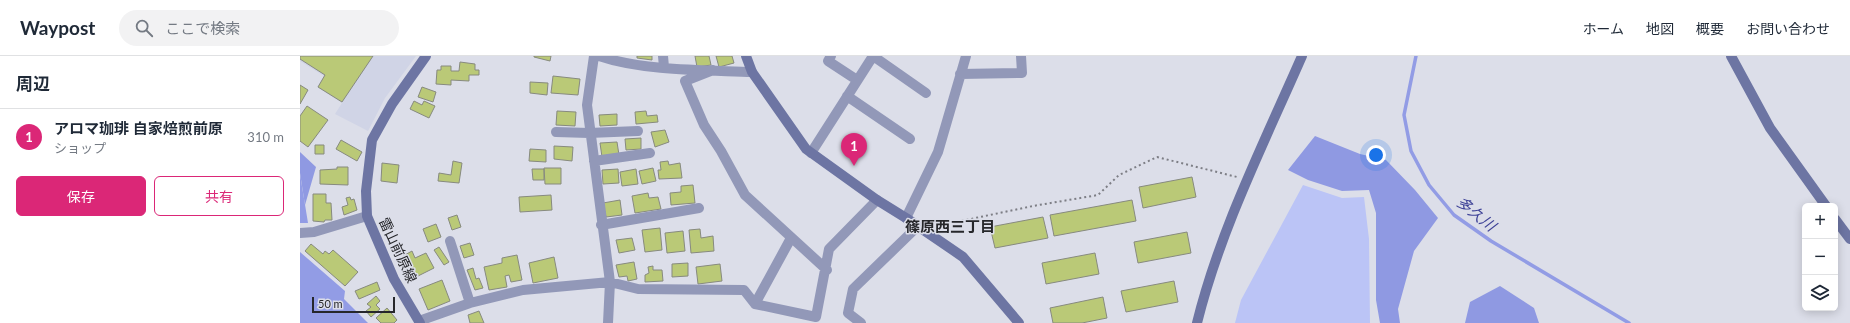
<!DOCTYPE html>
<html lang="ja">
<meta charset="utf-8">
<style>
:root{--surface:#fff;--page:#f2f2f3;--text:#1f2937;--muted:#747a83;--line:#e0e1e3;--accent:#db2777}
body{margin:0;font-family:Lato,"Noto Sans JP",sans-serif;background:var(--page);color:var(--text)}
.controls{position:absolute;right:12px;bottom:12px;display:grid;overflow:hidden;border-radius:6px;box-shadow:0 2px 10px #0003}
.controls button{width:36px;height:36px;display:grid;place-items:center;padding:0;border:0;border-bottom:1px solid var(--line);background:var(--surface);color:var(--text);font:20px sans-serif}
.scale{position:absolute;left:12px;bottom:10px;width:83px;box-sizing:border-box;padding-left:4px;border:2px solid #26272b;border-top:0;font-size:11px;line-height:14px;white-space:nowrap;color:#26272b;-webkit-text-stroke:3px #dcdee9;paint-order:stroke}
.you{position:absolute;left:1076px;top:99px;width:14px;height:14px;margin:-10px;border:3px solid #fff;border-radius:50%;background:#1a73e8;box-shadow:0 0 0 6px #1a73e833}
.badge{display:grid;place-items:center;width:26px;height:26px;border-radius:50%;background:var(--accent);color:#fff;font-size:13px;font-weight:700}
.pin{position:absolute;translate:-50% -33px;filter:drop-shadow(0 1px 2px #0008)}
.pin::after{content:'';position:absolute;top:21px;width:14px;height:12px;background:inherit;clip-path:polygon(0 0,100% 0,50% 100%)}
.list{margin:0;padding:0;list-style:none}
h2{display:flex;justify-content:space-between;align-items:center;height:52px;margin:0;padding:0 16px;font-size:17px}
h2 small{font-size:13px;font-weight:400;color:var(--muted)}
.list li{display:grid;grid-template-columns:26px 1fr auto;gap:12px;align-items:center;box-sizing:border-box;height:56px;padding:0 16px;border-top:1px solid var(--line)}
.list b{display:block;font-size:15px;white-space:nowrap}
.list p{margin:0;font-size:13px;white-space:nowrap;color:var(--muted)}
.list em{font-size:13px;font-style:normal;color:var(--muted)}
.actions{display:flex;gap:8px;padding:12px 16px}
.actions a{flex:1;padding:9px 0;border:1px solid var(--accent);border-radius:6px;text-align:center;font-size:14px;color:var(--accent)}
.actions .main{background:var(--accent);color:#fff}
.icon{flex:none;width:22px;height:22px;fill:none;stroke:currentColor;stroke-width:2;stroke-linecap:round;stroke-linejoin:round}
.map{position:relative;flex:none;width:1550px;height:267px;overflow:hidden}
header{display:flex;align-items:center;gap:24px;box-sizing:border-box;height:56px;padding:0 20px;background:var(--surface);border-bottom:1px solid var(--line)}
header strong{font-size:19px}
nav{display:flex;gap:22px;margin-inline-start:auto;font-size:14px}
.search{width:280px;height:36px;background:var(--page);display:flex;align-items:center;gap:10px;box-sizing:border-box;padding:0 14px;border-radius:22px;color:var(--muted);font-size:15px}
main{display:flex}
aside{flex:1;background:var(--surface)}
.map>svg:first-child{display:block}
.built{fill:#d0d4e6}
.green{fill:#bbc4f6}
.forest{fill:#8f99e2}
.water{fill:#929ce5}
.lines{fill:none;stroke-linecap:round;stroke-linejoin:round}
.stream{stroke:#929ce5;stroke-width:3.5}
.building{fill:#bac977;stroke:#878a7f}
.path{stroke:#7d7e85;stroke-width:2;stroke-dasharray:2 3;stroke-linecap:butt}
.street{stroke:#9298b8;stroke-width:10}
.secondary{stroke:#6d75a3;stroke-width:10}
.labels{text-anchor:middle;stroke-width:3;stroke-linejoin:round;paint-order:stroke}
.street-label{font-size:14px;fill:#26272b;stroke:#dcdee9}
.water-label{font-size:15px;font-style:italic;fill:#3e4297;stroke:#dcdee9}
.neighbourhood-label{font-size:15px;font-weight:bold;fill:#26272b;stroke:#dcdee9}
</style>
<header>
<strong>Waypost</strong>
<div class="search"><svg class="icon" aria-label="search" viewBox="0 0 24 24"><circle cx="10" cy="10" r="6"/><path d="M15 15l6 6"/></svg>ここで検索</div>
<nav><a>ホーム</a><a>地図</a><a>概要</a><a>お問い合わせ</a></nav>
</header>
<main>
<aside>
<h2>周辺<small></small></h2>
<ul class="list">
<li><span class="badge">1</span><div><b>アロマ珈琲 自家焙煎前原</b><p>ショップ</p></div><em>310 m</em></li>
</ul>
<div class="actions"><a class="main">保存</a><a>共有</a></div>
</aside>
<div class="map">
<svg width="1550" height="267" viewBox="0 0 1550 267">
<rect width="100%" height="100%" fill="#dcdee9"/>
<!-- built -->
<path class="built" d="M0,0H116L85,42L68,75L35,58L42,47L17,31L24,20L0,5Z"/>
<!-- green -->
<path class="green" d="M1003,129L1042,142L1064,141L1069,183L1070,267H935L941,244Z"/>
<!-- forest -->
<path class="forest" d="M1015,80L1060,98L1086,104L1115,134L1138,162L1114,195L1098,253L1100,267H1080L1076,244V157L1069,134L1042,135L1008,124L988,114Z
M0,96L16,111L5,149L0,117Z
M1200,230L1234,252L1239,267H1165L1170,246Z"/>
<!-- water -->
<path class="water" d="M0,117V118L8,167H0Z
M0,196L45,235L44,243L68,267H0Z"/>
<g class="lines">
<!-- stream -->
<path class="stream" d="M1116,0L1104,59L1111,95L1129,129L1154,159L1191,185L1329,267"/>
</g>
<!-- building -->
<path class="building" d="M0,0H73L42,46L18,31L25,19L0,3Z
M234,0H251L250,5L234,1Z
M337,0H352V4L337,2Z
M395,0H409L411,9L397,11Z
M416,0H432L434,7L419,11Z
M160,6L175,8V14H179V19H169V25L151,24V29L136,28L137,14H141V10H151V15H159Z
M253,20L280,23L278,39L251,37Z
M230,26L248,27L247,39L230,37Z
M0,29L8,34L0,48Z
M122,31L136,36L133,46L118,41Z
M114,45L122,49L124,45L135,50L129,62L110,53Z
M7,50L28,64L8,91L0,85V60Z
M257,55L276,56L275,70L256,69Z
M346,55L347,60L357,59L358,66L336,68L335,56Z
M317,58V69L300,70L299,59Z
M365,74L369,86L355,91L351,76Z
M341,82V93L326,94L325,83Z
M41,84L62,96L57,105L36,93Z
M317,86L319,99L302,101L300,87Z
M15,89H24V98H15Z
M254,90L273,91L272,105L254,103Z
M230,93L246,94V106L229,105Z
M153,105L162,107L159,127L138,125L139,117L151,119Z
M368,105L369,109L380,107L382,122L359,123L358,114H361L360,106Z
M82,107L99,109L97,127L81,125Z
M37,111H48V129L20,128V114L37,113Z
M244,112H261V128H245Z
M353,112L356,125L342,128L339,115Z
M232,113H244V124H233Z
M318,113L319,127L303,128L302,114Z
M336,113L338,128L322,130L320,116Z
M892,121L896,141L843,152L839,131Z
M393,129L395,147L371,149L370,137L381,136V130Z
M348,137L349,142L358,141L361,153L335,157L332,140Z
M13,138H26V147H31L32,164H25L24,166L13,165Z
M251,139L252,154L220,156L219,141Z
M50,141L51,144L54,143L57,154L44,159L42,151L48,149L46,142Z
M320,144L322,159L306,161L303,147Z
M832,144L836,165L754,180L750,159Z
M157,159L161,171L152,174L148,162Z
M743,161L748,182L695,192L690,171Z
M136,168L141,181L128,186L123,173Z
M360,172L362,194L345,196L342,174Z
M400,173L401,182L413,180L414,195L391,197L389,174Z
M383,175L385,195L367,197L365,177Z
M887,176L891,197L838,207L834,186Z
M332,182L335,194L319,197L316,184Z
M170,187L174,199L164,202L160,190Z
M11,188L23,198L25,195L29,198L33,194L58,216L45,230L5,195Z
M139,191L149,206L144,209L134,194Z
M112,195L115,202L126,197L134,212L114,222L103,200Z
M795,197L799,218L746,228L742,207Z
M217,199L222,224L211,226L209,219L205,220L207,231L189,234L184,211L202,207V202Z
M254,201L258,222L233,227L229,207Z
M334,206L337,223L328,225L327,220L319,221L316,209Z
M388,207V220L372,221V208Z
M420,208L422,225L398,228L396,211Z
M353,210V214H362L363,225L345,226V219L349,217L348,211Z
M173,212L176,223L179,222L183,232L175,234L167,214Z
M142,224L150,245L128,254L119,233Z
M874,225L878,246L826,256L821,235Z
M77,226L80,234L59,243L55,235Z
M76,240L80,245L76,249L80,253L71,261L66,255L71,251L67,248Z
M803,241L807,262L782,267H753L750,252Z
M87,252L97,264L94,267H81L76,262Z
M179,255L184,267H170L168,259Z"/>
<g class="lines">
<!-- path -->
<path class="path" d="M637,170L733,150L798,139L819,119L857,101L937,121"/>
<!-- street -->
<path class="street" d="M294,0L287,49L310,226L308,267
M299,0C343,15 405,14 452,16
M363,0L364,11
M531,0L528,5L557,24
M573,0L626,37
M413,14L385,25L404,69L421,95L445,139L527,214
M660,18L722,17L721,0
M547,40L610,83
M256,76L289,77L338,75
M511,97L573,0
M294,105L350,97
M606,162L638,96L666,0
M301,169L399,152
M0,177L14,176L67,160
M150,185L170,247
M455,248L491,182
M119,265L170,247L223,234L310,226L338,233L444,234L455,248L516,261L529,193L577,144
M561,267L548,257L553,233L618,170"/>
<!-- secondary -->
<path class="secondary" d="M446,0L452,16L506,93L577,144L606,162L663,201L719,267
M1431,0L1470,72L1526,150
M1535,163L1550,183
M120,267L94,223L67,160L66,135L72,84L92,48L126,0
M897,267C920,174 964,87 1002,0"/>
</g>
<g class="labels">
<!-- street labels -->
<g class="street-label">
<text transform="translate(98 194) rotate(65)" y="5">雷山前原線</text>
</g>
<!-- water labels -->
<g class="water-label">
<text transform="translate(1176 158) rotate(39)" y="5">多久川</text>
</g>
<!-- neighbourhood labels -->
<g class="neighbourhood-label">
<text x="650" y="176">篠原西三丁目</text>
</g>
</g>
</svg>
<div class="controls">
<button>+</button>
<button>−</button>
<button><svg class="icon" aria-label="layers" viewBox="0 0 24 24"><path d="M12 4l9 5-9 5-9-5zM3 14l9 5 9-5"/></svg></button>
</div>
<div class="scale">50 m</div>
<div class="you"></div>
<div class="pin badge" style="left:554px;top:110px">1</div>
</div>
</main>
